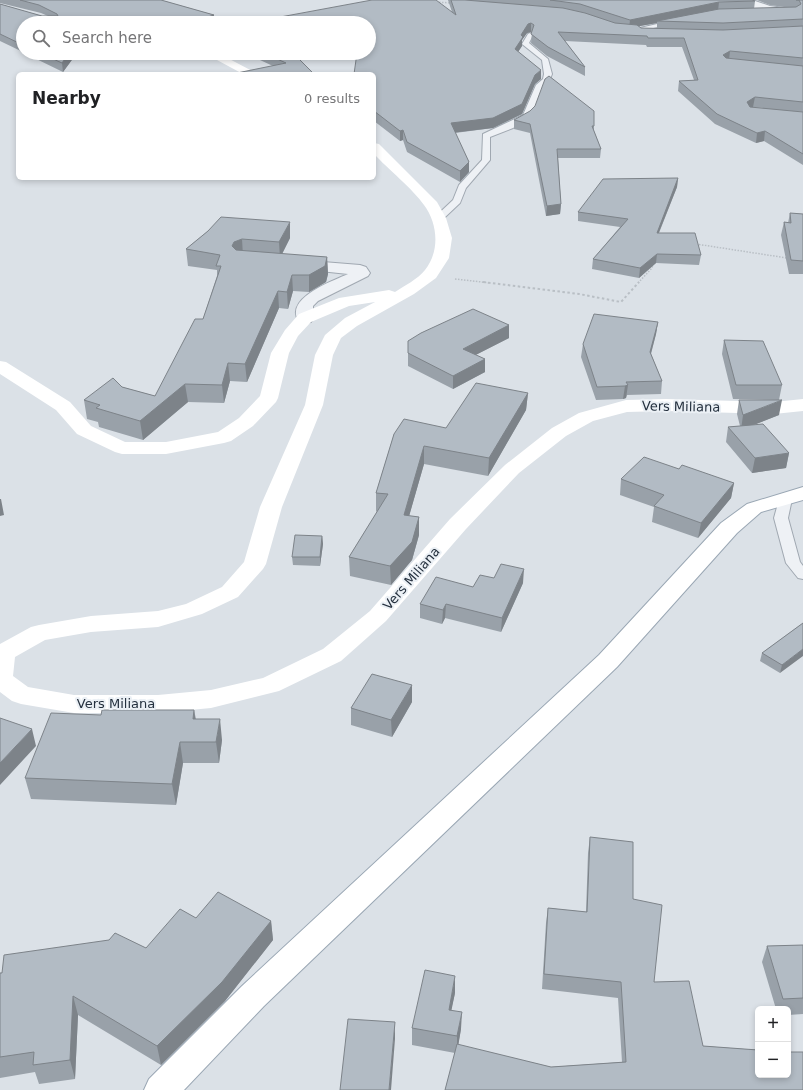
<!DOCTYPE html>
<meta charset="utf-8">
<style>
:root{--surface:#fff;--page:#f6f6f6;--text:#202124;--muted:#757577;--line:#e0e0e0}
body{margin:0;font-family:"DejaVu Sans",sans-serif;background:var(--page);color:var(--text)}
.controls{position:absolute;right:12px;bottom:12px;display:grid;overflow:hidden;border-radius:6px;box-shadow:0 2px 6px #0003}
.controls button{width:36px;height:36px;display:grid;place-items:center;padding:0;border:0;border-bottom:1px solid var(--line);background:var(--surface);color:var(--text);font:20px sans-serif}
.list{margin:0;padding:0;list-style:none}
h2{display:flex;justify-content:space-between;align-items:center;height:52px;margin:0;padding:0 16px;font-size:17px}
h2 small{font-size:13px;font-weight:400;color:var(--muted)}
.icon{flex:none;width:22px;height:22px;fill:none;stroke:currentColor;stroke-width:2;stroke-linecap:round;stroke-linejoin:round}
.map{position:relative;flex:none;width:803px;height:1090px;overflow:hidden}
.search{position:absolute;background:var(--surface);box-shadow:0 2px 6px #0003;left:16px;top:16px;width:360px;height:44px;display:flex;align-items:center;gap:10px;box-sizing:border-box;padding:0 14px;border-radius:22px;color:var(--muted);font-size:15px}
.panel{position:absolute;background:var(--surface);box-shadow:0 2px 6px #0003;left:16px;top:72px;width:360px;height:108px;border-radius:6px}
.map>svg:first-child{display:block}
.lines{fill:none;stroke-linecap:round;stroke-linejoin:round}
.lane-casing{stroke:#a0a8b1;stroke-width:2}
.street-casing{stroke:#a0a8b1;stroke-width:2}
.primary-casing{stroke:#9aa7b4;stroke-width:2}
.path-far1{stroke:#b9bfc5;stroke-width:1.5;stroke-dasharray:1.5 1.5;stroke-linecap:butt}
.path{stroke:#b9bfc5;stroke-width:2;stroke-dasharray:2.5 2.5;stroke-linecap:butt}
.lane{fill:#eef1f5;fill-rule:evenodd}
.street{fill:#eef1f5;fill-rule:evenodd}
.secondary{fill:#fff;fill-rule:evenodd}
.primary{fill:#fff;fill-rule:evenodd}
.wall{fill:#99a1a9;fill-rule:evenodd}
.shaded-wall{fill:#7d8389}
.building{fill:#b2bbc4;stroke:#7d8389}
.labels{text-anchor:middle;stroke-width:4;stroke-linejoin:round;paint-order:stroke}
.street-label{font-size:13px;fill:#24303e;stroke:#ebf0f5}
</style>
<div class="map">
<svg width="803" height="1090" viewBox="0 0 803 1090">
<rect width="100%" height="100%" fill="#dbe1e7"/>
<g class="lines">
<defs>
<path id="lane" d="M674,20L677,22L676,23L626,34L623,32Z
M530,33L533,35L529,43L548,59L552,74L549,82L543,86L533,114L529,119L513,128L490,137V160L466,188L460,203L442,220H436V216L453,200L459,185L482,160L483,134L523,115L536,85L543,79L544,74L542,60L522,44L528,34Z
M785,495L790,496L792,499L788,518L800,562L803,566V579L798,578L786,563L774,518L780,496Z"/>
<path id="street" d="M738,0H752L770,6L797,10L798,12C791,20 745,8 738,0Z
M298,260L360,265L366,267L370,273L368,276L318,301L313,306V318L311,322L305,323L299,322C283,298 333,281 348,274L292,268L290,265L292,262Z"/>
<path id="primary" d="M803,487V500L761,512L737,533L617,667L264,1006L184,1090H144L149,1079L242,986L599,655L721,523L747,504Z"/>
</defs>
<!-- lane casing -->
<use href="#lane" class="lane-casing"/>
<!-- street casing -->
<use href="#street" class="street-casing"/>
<!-- primary casing -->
<use href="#primary" class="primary-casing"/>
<!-- path-far1 -->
<path class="path-far1" d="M436,2L451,3
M696,244L787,258
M455,279L491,283
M638,283L652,268L653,264"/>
<!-- path -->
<path class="path" d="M483,282L579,294L621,302L639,282"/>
<!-- lane -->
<use href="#lane" class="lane"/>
<!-- street -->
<use href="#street" class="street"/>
<!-- secondary -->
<path class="secondary" d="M204,53H218L258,74H243Z
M374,143L379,144L437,202L446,218L452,238L449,258L436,278L414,294L357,326L341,338L333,355L323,405L282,507L266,564L263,569L238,597L202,614L158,627L91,632L45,640L15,657L13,676L28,687L74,695H158L211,690L263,678L323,649L370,611L450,519L505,465L552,428L579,413L626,400L666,399L774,402L803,399V411L774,414L666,411L627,412L593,421L566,436L519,473L466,529L386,621L341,661L279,691L211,708L158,713H74L21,704L12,701L0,692V644L31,627L39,625L91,616L158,611L186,604L222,587L244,562L260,507L305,405L315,355L325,335L345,318L375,302L349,306L311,322L298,336L289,353L278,398L276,402L253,426L231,441L224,443L166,454H122L115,452L77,434L56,410L0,374V361L6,362L70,402L91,426L125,442H166L218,432L239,418L260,396L271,353L285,330L299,314L339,298L389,290L395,292C404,286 418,279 425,270C440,251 438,224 424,205C413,189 388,169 374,154Z"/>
<!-- primary -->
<use href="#primary" class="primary"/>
</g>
<!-- wall -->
<path class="wall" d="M0,0H161L214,15V23H23V52L0,41V4L42,16H48L41,13L0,3Z
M448,0H752L755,1L754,9L791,8L770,5L757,0H803V112L753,107H752L803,112V165L764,141L756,143L715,124L678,91L679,81L694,80L682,47H647L646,45L565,41L585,67V76L547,56L531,43L532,32H531L527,33L522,40V46L518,52L541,79L535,84L522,114L493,128L455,133L469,162V172L460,182L407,152L403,140L400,141L374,121V74L452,12ZM657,23V28H641L639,26Z
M24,53H77L63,72Z
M245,53H293L314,74L273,66Z
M514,120L594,126V131L601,149L600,158H558L561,204L560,214L546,216L530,133L514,129Z
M678,178L677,187L659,233L701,255L699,265L656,263L639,278L592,269L593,259L620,227L578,221V212Z
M790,213L803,214V274H789L781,235L784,222L788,223Z
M208,231L290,238L282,254L327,257L328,274L326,282L309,292L293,291L288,309L279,308L247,382L230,381L224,403L188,402L143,440L99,427L98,422L87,419L84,400L122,387L155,396L203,319L217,276V270L188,266L186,249Z
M658,322L656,334L651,354L662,381L661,394L627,395L626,398L623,399L596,400L581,357L583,344Z
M509,325V338L475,355L485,359V372L453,389L408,366V341Z
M724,340L782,385L779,400L733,399L722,354Z
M528,393L526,410L488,476L424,464L409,516L419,517V535L412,560L391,585L350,576L349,557L377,512L376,511V493L394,434L446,428Z
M739,400L779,415L753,425L789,453L786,468L752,473L726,442L728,427L740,426L737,414Z
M679,469L734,483L731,498L698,538L652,522L654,507L620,495L621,479Z
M322,536L323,544L320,566L293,565L292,557Z
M523,583L501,632L445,618L442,624L420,618V604L473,587Z
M803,623L780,673L760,661L762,653Z
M412,702L392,737L351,725V708Z
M194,710L196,719L222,740L219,763H183L176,805L31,799L25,778L101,715Z
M590,837L633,899L654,982L703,1046L758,1050L445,1090L455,1053L412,1045V1028L455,993L451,1010L461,1029L458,1045L551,1067L622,1062L618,998L542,989L546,923L548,908L586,912L588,853Z
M196,918L271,921L273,940L225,1001L161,1065L78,1015L75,1079L39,1084L35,1072L0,1078V973L146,948Z
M803,945V1014L788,1015V1009H776L762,962L767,946Z"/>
<!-- shaded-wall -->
<path class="shaded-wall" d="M719,2L718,11L657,21V23L629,28L630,20Z
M214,15V23H189Z
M531,23V32L527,33L522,40V46L514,58L515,49L521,35L528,24Z
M730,51L729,60L722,64L723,55Z
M69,53H77L63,72L62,63Z
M541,70V79L535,84L522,114L493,128L451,133V123L535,75Z
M755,97L753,107L746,112L747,102Z
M403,130V140L400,141V131Z
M765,131L764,141L756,143L757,133Z
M469,162V172L460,182V171Z
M678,178L677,187L655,242L657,233Z
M561,204L560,214L546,216L547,206Z
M290,222V238L280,258L279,242Z
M242,239L243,256L236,258L232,246L234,242Z
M657,254L656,263L639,278L640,268Z
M327,257L328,274L326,282L309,292V275Z
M292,275L293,291L288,309L287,292Z
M278,291L279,308L247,382L245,364Z
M658,322L656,334L648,364L650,352Z
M509,325V338L462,362L463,349Z
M485,359V372L453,389V376Z
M228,363L230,381L224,403L222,385Z
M185,384L188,402L143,440L140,421Z
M628,385L626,398L623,399L625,386Z
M528,393L526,410L488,476L489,458Z
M782,400L779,415L741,430L743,415Z
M424,446V464L404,534V515Z
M789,453L786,468L752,473L755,458Z
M734,483L731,498L698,538L701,523Z
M0,499H1L4,515L0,516Z
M419,517V535L412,560L391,585L390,566Z
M322,536L323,544L320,566V557Z
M524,569L523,583L501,632L502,618Z
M446,604L445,618L442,624L443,610Z
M803,649V656L780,673L782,665Z
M412,685V702L392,737L391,720Z
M194,710L197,731L193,719Z
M220,719L222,740L219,763L216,742Z
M32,729L36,746L0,785V763Z
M180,742L183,763L176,805L172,784Z
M271,921L273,940L225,1001L161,1065L157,1046Z
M455,976V993L448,1027L449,1010Z
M73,996L78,1015L75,1079L70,1060Z
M462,1012L461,1029L457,1053V1036Z
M395,1022V1039L391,1090H389Z"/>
<!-- building -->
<path class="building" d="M20,0H161L214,15L189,23H23V45L0,34V4L42,16H58L57,14L39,5Z
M372,0H436L456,15L451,0H465L563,8L585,13L615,23L637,25L641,28L723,30L803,26V58L730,51L723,55L726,58L803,66V102L755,97L747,102L750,107L803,112V154L765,131L757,133L717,114L679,81L698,80L684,38H648L647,36L558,32L585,67L548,47L531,34L534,25L531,23L528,24L521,35L523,37L515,49L541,70L535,75L522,104L493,118L451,123L469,162L460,171L407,142L403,130L400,131L374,111V74H354L357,53H369V23H248Z
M550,0H752L755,1L719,2L630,20L580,4Z
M796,0H803V19L723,23L657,21L719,9L796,7L801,4L799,0Z
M40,53H69L62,63Z
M264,53H293L314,74H232L286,63Z
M549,76L594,111V126H592L601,149H557L561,204L547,206L530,124L514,120L530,111L535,106L545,79Z
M678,178L657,233H695L701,255L657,254L640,268L593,259L628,219L578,212L603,179Z
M790,213L803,214V261L791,260L784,222L791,223Z
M221,217L290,222L279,242L242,239L234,242L232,246L236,250L327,257L325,266L309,275H292L287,292L278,291L245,364L228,363L222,385L185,384L140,421L96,408L100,405L84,400L113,378L122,387L155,396L195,319H203L221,266H216L220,255L186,249L208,231Z
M473,309L509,325L463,349L485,359L453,376L408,353V341L421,333Z
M594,314L658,322L650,352L662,381L626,382L628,385L625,386L597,387L583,344Z
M724,340L763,341L782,385H736Z
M476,383L528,393L489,458L424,446L404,515L419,517L412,542L390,566L349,557L388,494L376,493L394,434L404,419L446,428Z
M739,400H782L743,415Z
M763,424L789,453L755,458L728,427Z
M644,457L679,469L682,465L734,483L701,523L654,506L664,495L621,479Z
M295,535L322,536L320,557H292Z
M501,564L524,569L502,618L446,604L443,610L420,604L436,577L473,587L480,575L494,578Z
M803,623V649L782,665L762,653Z
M372,674L412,685L391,720L351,708Z
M102,710H194L193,719H220L216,742H180L172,784L25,778L51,713L101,715Z
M0,718L32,729L0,763Z
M590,837L633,842V899L662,905L654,982L689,981L703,1046L758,1050V1075H788V1052H803V1090H445L457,1044L551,1067L626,1062L621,982L544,974L548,908L587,912Z
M218,892L271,921L222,982L157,1046L73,996L70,1060L33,1065L34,1052L0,1057V973H2L4,955L109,940L115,933L146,948L180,909L196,918Z
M803,945V998L783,999L767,946Z
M425,970L455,976L449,1010L462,1012L457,1036L412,1028Z
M348,1019L395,1022L389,1090H340Z"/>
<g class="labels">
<!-- street labels -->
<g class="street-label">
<text transform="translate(681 406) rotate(1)" y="5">Vers Miliana</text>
<text transform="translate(411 578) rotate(-49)" y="5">Vers Miliana</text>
<text x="116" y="708">Vers Miliana</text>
</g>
</g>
</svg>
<div class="controls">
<button>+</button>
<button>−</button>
</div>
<div class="search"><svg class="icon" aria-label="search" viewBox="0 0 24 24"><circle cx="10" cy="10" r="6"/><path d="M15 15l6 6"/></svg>Search here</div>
<section class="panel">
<h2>Nearby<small>0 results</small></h2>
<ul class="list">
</ul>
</section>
</div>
